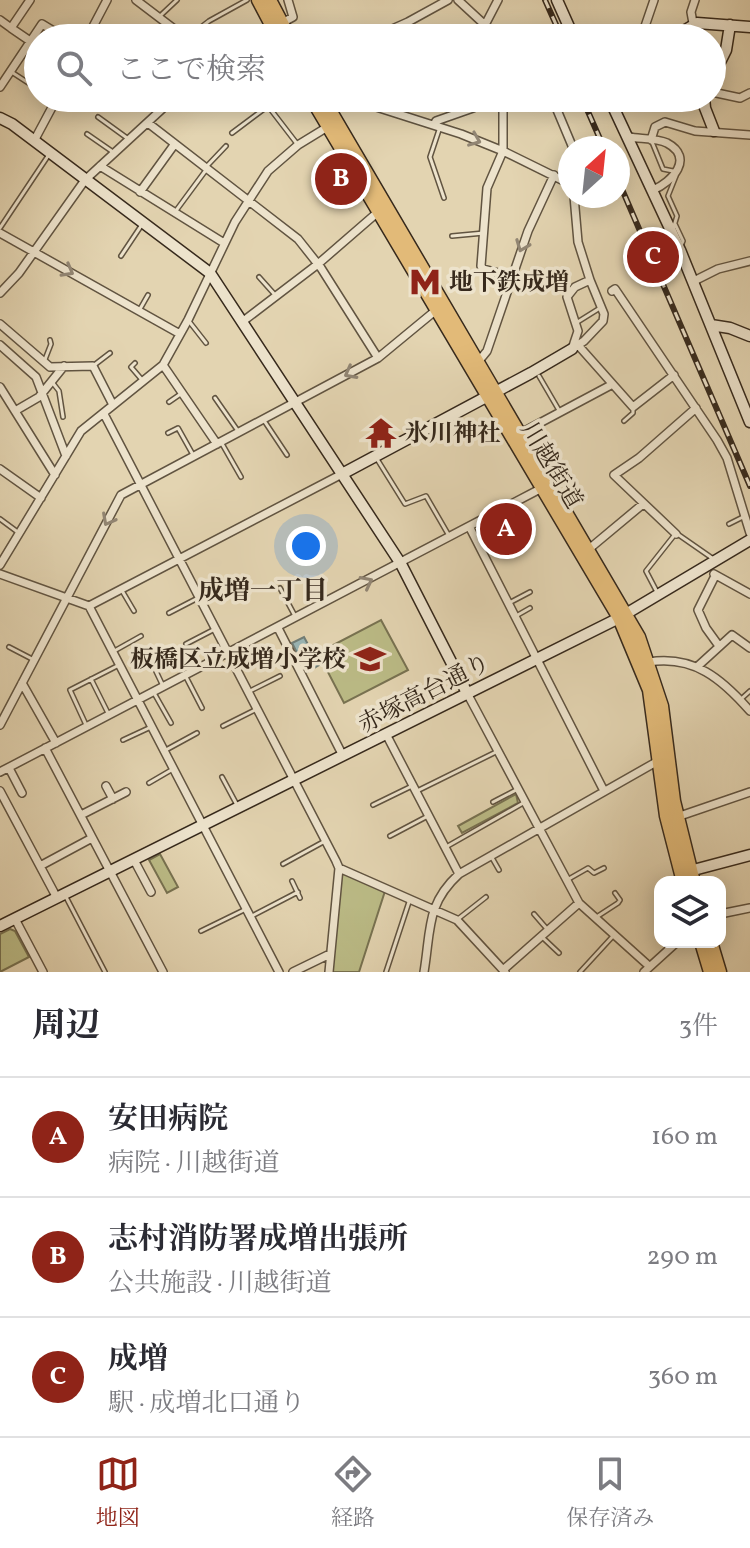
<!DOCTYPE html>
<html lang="ja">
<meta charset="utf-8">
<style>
:root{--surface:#fff;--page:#f7f7f7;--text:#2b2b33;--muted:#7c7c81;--line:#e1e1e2;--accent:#8f2418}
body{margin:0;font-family:Vollkorn,"Noto Serif JP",serif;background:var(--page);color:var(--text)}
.controls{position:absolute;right:24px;bottom:24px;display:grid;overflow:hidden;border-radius:16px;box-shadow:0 4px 20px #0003}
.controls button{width:72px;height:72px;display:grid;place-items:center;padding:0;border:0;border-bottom:2px solid var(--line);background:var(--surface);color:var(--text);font:40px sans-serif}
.compass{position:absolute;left:558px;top:136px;width:72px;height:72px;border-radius:50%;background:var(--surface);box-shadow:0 4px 20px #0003;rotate:27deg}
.you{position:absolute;left:306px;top:546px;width:28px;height:28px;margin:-20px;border:6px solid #fff;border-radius:50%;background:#1a73e8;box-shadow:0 0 0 12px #1a73e833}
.badge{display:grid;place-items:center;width:52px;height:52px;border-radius:50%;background:var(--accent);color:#fff;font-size:26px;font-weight:700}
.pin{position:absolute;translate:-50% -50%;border:4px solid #fff;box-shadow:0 2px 8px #0006}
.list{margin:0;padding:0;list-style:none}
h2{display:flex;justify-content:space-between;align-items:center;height:104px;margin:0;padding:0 32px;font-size:34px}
h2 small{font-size:26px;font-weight:400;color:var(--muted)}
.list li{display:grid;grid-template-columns:52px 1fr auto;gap:24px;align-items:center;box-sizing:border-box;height:120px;padding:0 32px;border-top:2px solid var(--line)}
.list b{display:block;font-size:30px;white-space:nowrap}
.list p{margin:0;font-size:26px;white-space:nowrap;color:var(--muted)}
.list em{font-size:26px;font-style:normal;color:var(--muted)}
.icon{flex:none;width:44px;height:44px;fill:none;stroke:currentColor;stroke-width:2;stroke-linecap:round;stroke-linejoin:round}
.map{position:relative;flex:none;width:750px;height:972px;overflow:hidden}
.search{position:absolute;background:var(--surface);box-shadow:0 4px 20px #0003;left:24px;right:24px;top:24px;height:88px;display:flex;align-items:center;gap:20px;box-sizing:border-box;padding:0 28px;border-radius:44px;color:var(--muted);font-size:30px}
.sheet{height:464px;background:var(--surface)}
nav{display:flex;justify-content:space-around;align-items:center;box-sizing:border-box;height:112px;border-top:2px solid var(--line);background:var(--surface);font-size:22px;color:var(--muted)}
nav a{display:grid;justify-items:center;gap:4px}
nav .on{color:var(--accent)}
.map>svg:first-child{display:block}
.green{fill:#bbbb86;stroke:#787251;stroke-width:2}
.water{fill:#99b6b6;stroke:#717e78;stroke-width:2}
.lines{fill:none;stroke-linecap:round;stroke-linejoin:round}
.lane-casing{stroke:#615441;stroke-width:6}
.street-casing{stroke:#615441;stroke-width:10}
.secondary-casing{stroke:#36291c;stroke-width:13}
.highway-casing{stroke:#36291c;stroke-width:15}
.lane{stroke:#ede3cc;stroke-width:3}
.street{stroke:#ede3cc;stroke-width:7}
.secondary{stroke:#ede3cc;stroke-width:10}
.highway{stroke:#e2ba78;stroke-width:12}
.rail-casing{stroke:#36291c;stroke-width:6}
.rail{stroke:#ede3cc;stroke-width:3;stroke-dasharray:9;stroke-linecap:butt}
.oneway{stroke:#928674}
.labels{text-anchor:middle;stroke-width:7;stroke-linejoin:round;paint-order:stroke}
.poi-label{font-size:24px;font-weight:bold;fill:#36291c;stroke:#ede3cc;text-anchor:start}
.street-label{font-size:24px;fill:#36291c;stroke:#ede3cc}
.neighbourhood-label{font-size:26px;font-weight:bold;fill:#36291c;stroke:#ede3cc}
</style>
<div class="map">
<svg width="750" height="972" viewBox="0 0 750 972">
<rect width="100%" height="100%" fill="#e3d4b1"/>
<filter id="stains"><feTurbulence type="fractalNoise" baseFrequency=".0025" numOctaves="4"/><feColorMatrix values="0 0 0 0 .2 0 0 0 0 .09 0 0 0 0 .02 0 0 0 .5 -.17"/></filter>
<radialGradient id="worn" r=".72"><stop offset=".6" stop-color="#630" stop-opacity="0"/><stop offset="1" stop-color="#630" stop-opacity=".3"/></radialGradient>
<!-- green -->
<path class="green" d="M381,620L408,670L344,703L318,653Z
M516,794L518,803L462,833L458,826Z
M160,854L178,887L167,893L149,860Z
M344,872L385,891L359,972H332L341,875Z
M10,929L15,931L29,957L0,972V934Z"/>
<!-- water -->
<path class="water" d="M304,637L319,665L307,672L292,643Z"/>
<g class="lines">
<defs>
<path id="lane" d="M160,16L177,0
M187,38L209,21L247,0
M10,71L30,84
M98,117L127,138
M439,130L430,157L444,198
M232,133L268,106L298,145
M87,134L113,152
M652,142L663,169L673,171
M207,166L226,146
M175,212L206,170
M675,224L683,241L681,246
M0,228L48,156
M673,229L677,216L668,196L676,176
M452,236L484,233
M121,256L141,226
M259,277L276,296
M140,309L148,295
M188,320L206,343
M576,323L600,308
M44,362L51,344L50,340
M135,363L131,367L143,381
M93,366L110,353
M539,376L560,412
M52,382L59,391L63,417
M215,398L238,431
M169,402L182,393
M263,419L287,455
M624,421L633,413V407
M168,433L178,428L192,453
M221,442L241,477
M377,459L405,504L426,496L448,534
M0,519L19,533
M729,524L745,516
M280,588L295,616
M121,589L134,611
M657,592L646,571L676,533L712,558
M511,602L530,592
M169,613L196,599
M516,616L530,608
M186,644L213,630
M9,647L34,660
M116,650L141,636
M186,677L202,708
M91,679L109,715
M163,686L153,665L163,658
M248,692L280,676
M154,693L171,723
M740,700L750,691
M223,726L255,710
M87,727L70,690L119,665
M123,740L151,727
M164,751L197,733
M222,777L237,805
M149,783L173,769
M417,791L498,751
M493,802L518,789
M373,805L412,786
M390,836L426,817
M446,847L525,802
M491,856L499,870
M283,864L325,841
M567,880L588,868L594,873L604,868
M292,881L300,898
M66,897L105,972
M534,914L547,929
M598,916L618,903L620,900L615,893
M250,917L298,892
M458,919L486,897
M201,931L246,909
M541,936L559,953
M386,972L409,902
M580,972L614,935"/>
<path id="street" d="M30,0L11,28L30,41
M136,0L186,38
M458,0L485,25
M0,20L11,28
M693,23L691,12L695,0
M87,38L107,0
M254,38L293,17L288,0
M372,38L408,22L448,0
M486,38L485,25L498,0
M641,38L654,0
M0,87L42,24L65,38
M712,92L740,98L750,93
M348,98L461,134L503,151L570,184
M503,98V151L487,188L481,266L483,269L510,276
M552,98L573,148
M326,104L337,98
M148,123L298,239L321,268L378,358
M434,125L436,121L473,108L488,98
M629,137C640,139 657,138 667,143C695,158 672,182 653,190
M651,140L655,127L665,122L695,131L750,135
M34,141L57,98
M100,166L224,243
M140,192L174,145
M574,196L578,242L590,280
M0,233L180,334
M590,280L604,314L603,321L584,341L572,349L578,331L567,297L575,287Z
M694,281L718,269L750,261
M612,291L615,289L717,440L727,458L750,533
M0,293L19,273L85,180L174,98
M242,322L318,264L378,212
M0,324L50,367L93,366L113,405
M577,344L633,407L674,375
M0,345L36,377L66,456
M478,362L487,351L528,231L554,175
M163,365L217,444
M0,387L55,475
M15,411L39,397L64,366
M104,414L336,861L339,868L329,972
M521,433L611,385
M0,469L41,498
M470,528L604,791
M676,534L614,475L639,458L696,408
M589,549L643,504
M0,565L81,431L163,365L188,320L235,222L268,171L298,145L329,126
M0,574L89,606L342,474
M714,574L750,594
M715,576L698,610L706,628L719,646
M89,606L279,972
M278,628L343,756
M649,662C694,655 722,679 750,711
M698,666L732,635L750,648
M22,683L56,743
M467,693L579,903L649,966
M0,725L121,495L378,358L435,311
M386,734L459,874
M45,748L163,972
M9,768L22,793
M0,772L540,489
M106,786L113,799
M0,791L57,898
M81,815L126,792
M677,817L750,792
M134,860L151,892
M40,866L92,838
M339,868L457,920L505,972
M720,914L750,908
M15,919L43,972
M503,970L579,903
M293,972L330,954
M424,972C431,930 426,904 459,874L658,761
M644,972L677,942"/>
<path id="secondary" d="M557,0L574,38
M672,38L697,23L750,27
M712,78L726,50L730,25
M609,98L680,250L750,422
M704,98L705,108L714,131
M0,118L12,124L210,273L401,564L467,693
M711,325L730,328L750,336
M342,474L531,373L572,349
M686,872L750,855
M0,926L619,618L750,540"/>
<path id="highway" d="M258,0L278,38
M270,0L290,38
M311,98L619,618L649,690L666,816L683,882
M323,98L639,637L662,706L674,801L694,882
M701,942L710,972
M711,942L720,972"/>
</defs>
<!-- lane casing -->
<use href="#lane" class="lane-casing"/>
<!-- street casing -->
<use href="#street" class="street-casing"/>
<!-- secondary casing -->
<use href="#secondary" class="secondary-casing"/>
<!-- highway casing -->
<use href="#highway" class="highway-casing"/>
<!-- lane -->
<use href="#lane" class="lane"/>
<!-- street -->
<use href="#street" class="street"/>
<!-- secondary -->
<use href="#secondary" class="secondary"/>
<!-- highway -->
<use href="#highway" class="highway"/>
<defs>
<path id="rail" d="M545,0L562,38
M582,98L604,148
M618,180L750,486"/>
</defs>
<!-- rail casing -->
<use href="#rail" class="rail-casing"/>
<!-- rail -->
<use href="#rail" class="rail"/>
</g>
<!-- one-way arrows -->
<defs><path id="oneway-chevron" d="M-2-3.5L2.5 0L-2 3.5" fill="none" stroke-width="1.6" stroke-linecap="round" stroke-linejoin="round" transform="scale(2)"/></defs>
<g class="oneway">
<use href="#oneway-chevron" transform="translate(475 140) rotate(22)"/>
<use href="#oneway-chevron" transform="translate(522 246) rotate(111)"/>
<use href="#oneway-chevron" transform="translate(68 271) rotate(29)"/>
<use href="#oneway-chevron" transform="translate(350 373) rotate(152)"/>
<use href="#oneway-chevron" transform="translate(108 520) rotate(118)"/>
<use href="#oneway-chevron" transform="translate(367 582) rotate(-27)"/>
</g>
<!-- icons -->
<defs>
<symbol id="metro-bare" viewBox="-9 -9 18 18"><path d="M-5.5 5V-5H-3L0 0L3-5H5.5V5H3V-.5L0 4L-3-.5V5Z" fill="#8f2418" stroke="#ede3cc" stroke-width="2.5" paint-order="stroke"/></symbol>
<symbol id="temple-bare" viewBox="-9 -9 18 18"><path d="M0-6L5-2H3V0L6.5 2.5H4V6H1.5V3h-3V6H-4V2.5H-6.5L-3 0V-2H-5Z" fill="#8f2418" stroke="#ede3cc" stroke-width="2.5" paint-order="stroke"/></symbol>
<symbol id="school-bare" viewBox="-9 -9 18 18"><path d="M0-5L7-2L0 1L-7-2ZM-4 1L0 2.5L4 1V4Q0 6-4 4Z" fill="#8f2418" stroke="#ede3cc" stroke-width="2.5" paint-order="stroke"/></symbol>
</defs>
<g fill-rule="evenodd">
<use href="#metro-bare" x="403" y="260" width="44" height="44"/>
<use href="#temple-bare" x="359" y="411" width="44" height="44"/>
<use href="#school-bare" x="348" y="637" width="44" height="44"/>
</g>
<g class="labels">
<!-- poi labels -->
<g class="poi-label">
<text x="449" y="290">地下鉄成増</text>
<text x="405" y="441">氷川神社</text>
<text x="346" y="667" text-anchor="end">板橋区立成増小学校</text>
</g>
<!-- street labels -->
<g class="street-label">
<text transform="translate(552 465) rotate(59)" y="8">川越街道</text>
<text transform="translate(424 693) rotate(-27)" y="8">赤塚高台通り</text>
</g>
<!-- neighbourhood labels -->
<g class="neighbourhood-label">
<text x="263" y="599">成増一丁目</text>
</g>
</g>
<rect width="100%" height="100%" filter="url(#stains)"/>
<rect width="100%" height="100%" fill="url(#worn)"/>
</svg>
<div class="controls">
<button><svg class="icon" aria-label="layers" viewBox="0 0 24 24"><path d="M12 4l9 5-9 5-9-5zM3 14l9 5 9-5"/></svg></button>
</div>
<svg class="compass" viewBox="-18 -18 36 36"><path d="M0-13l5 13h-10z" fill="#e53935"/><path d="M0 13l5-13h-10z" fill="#7c7c81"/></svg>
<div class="you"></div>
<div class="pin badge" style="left:506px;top:529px">A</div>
<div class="pin badge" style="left:341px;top:179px">B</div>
<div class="pin badge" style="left:653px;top:257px">C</div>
<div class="search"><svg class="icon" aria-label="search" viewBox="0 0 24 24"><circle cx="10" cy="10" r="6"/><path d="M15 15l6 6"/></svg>ここで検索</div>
</div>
<section class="sheet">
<h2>周辺<small>3件</small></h2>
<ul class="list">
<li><span class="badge">A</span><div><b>安田病院</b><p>病院 · 川越街道</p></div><em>160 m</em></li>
<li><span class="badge">B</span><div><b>志村消防署成増出張所</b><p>公共施設 · 川越街道</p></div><em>290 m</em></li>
<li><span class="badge">C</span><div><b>成増</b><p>駅 · 成増北口通り</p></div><em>360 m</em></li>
</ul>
</section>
<nav>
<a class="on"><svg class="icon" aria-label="map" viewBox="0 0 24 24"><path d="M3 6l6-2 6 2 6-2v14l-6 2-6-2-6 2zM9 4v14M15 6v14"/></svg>地図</a>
<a><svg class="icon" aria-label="directions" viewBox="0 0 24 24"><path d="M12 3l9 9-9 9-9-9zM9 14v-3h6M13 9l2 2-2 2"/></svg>経路</a>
<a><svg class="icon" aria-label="saved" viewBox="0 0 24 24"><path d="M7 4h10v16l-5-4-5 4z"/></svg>保存済み</a>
</nav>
